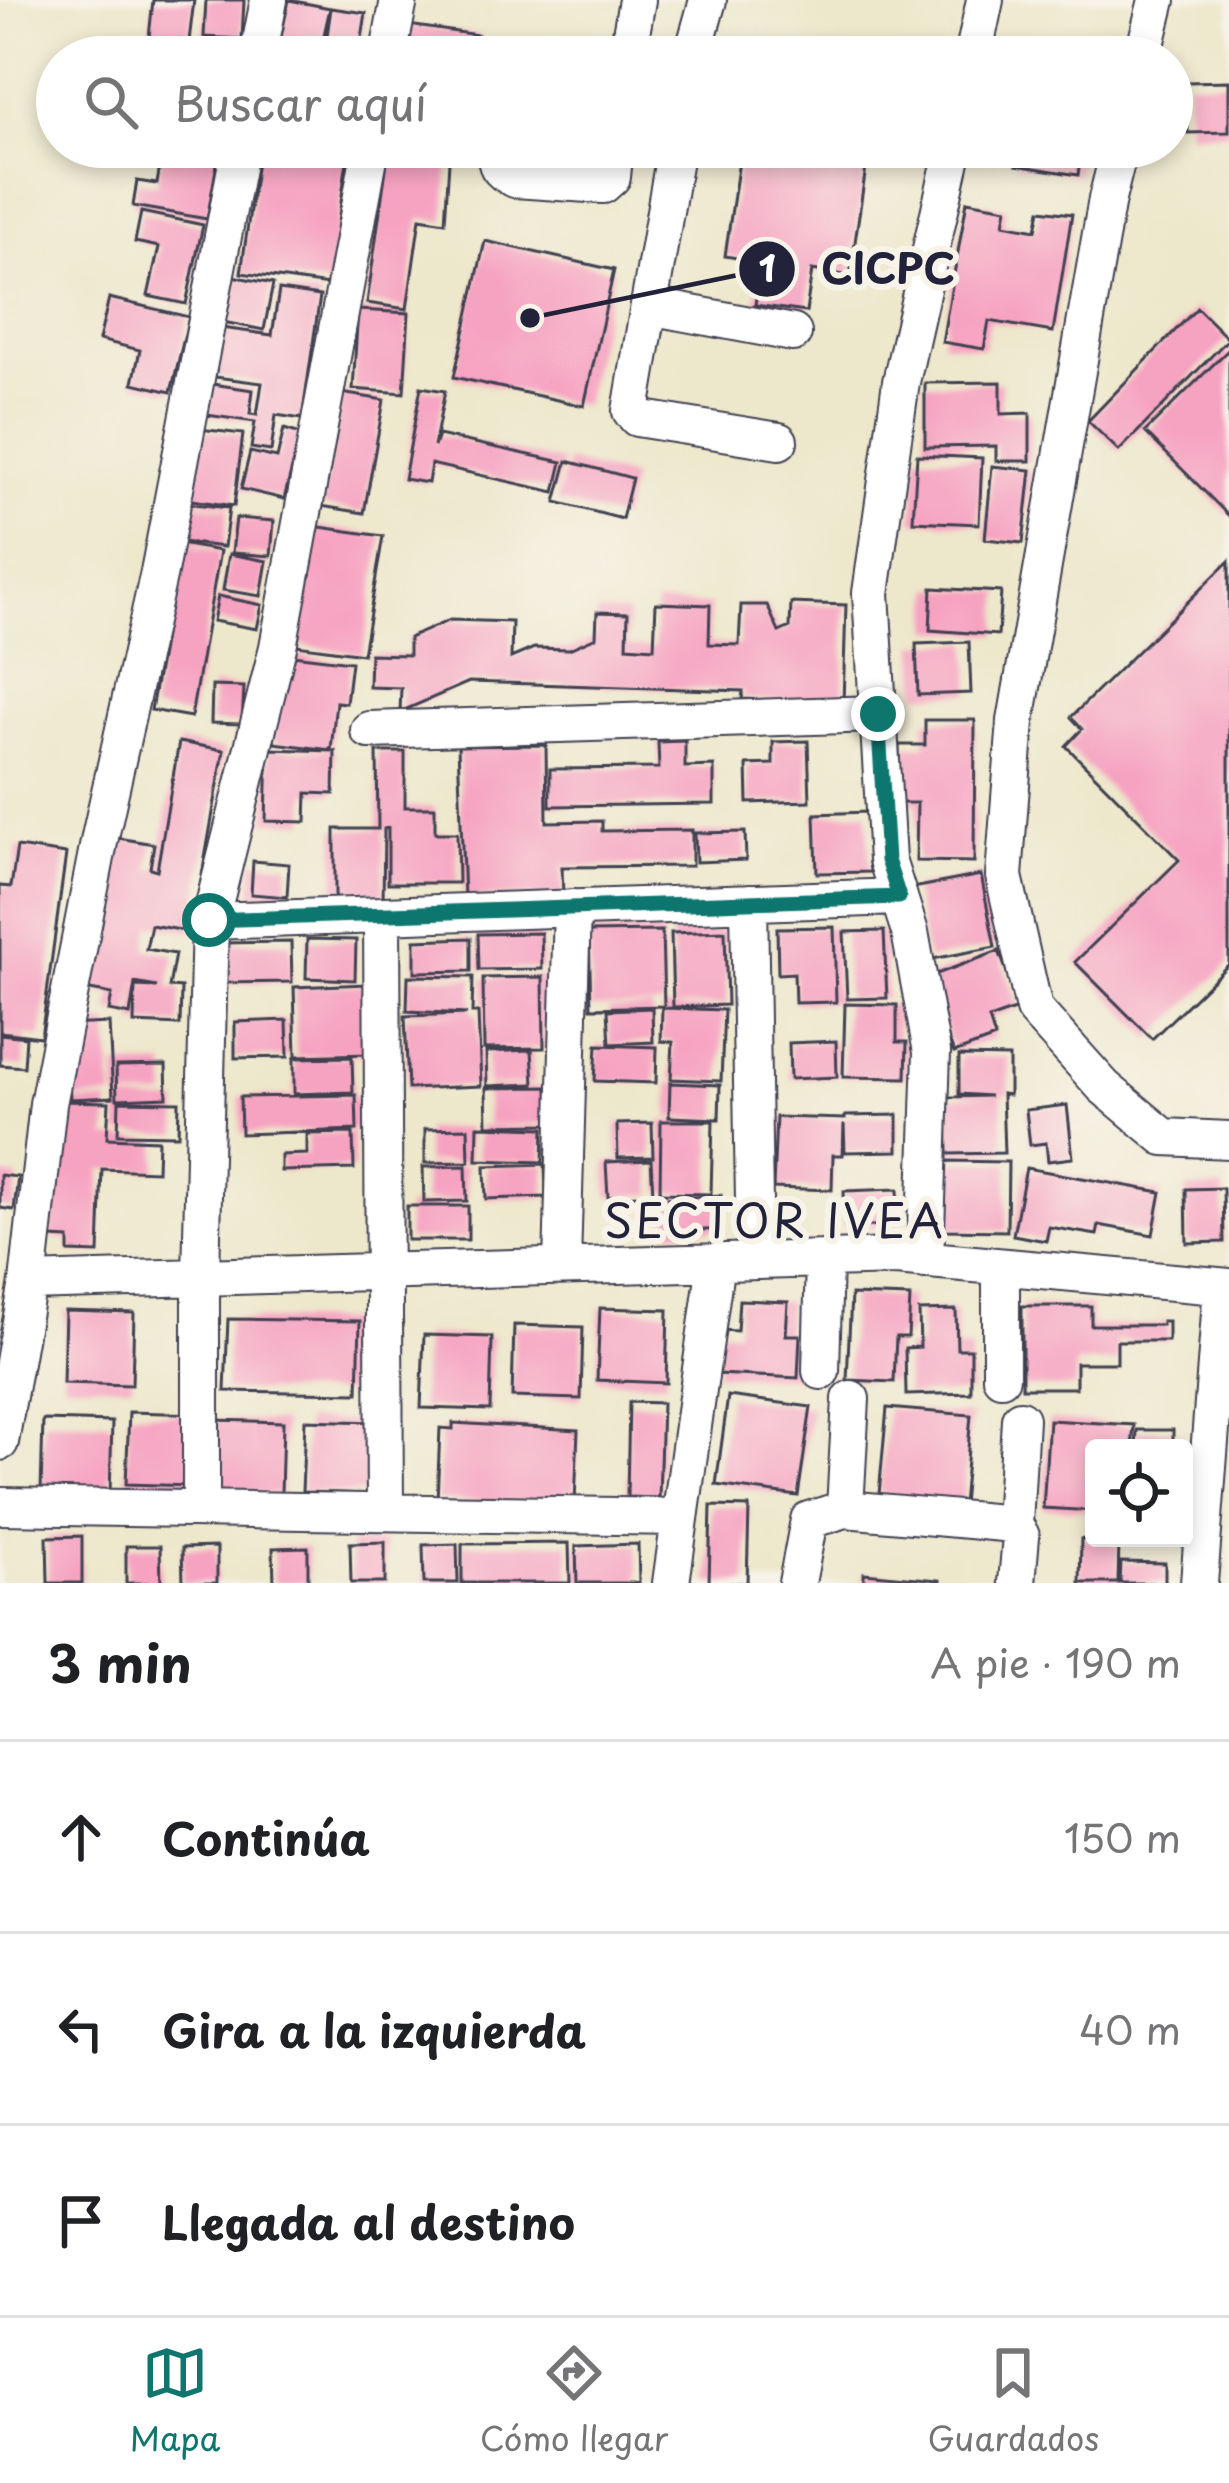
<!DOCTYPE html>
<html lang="es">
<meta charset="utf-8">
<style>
:root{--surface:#fff;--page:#f6f6f6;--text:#202124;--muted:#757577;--line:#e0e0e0;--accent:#0f766e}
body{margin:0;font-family:"Playpen Sans",sans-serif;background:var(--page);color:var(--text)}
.controls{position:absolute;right:36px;bottom:36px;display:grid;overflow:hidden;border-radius:12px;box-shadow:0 6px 18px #0003}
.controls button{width:108px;height:108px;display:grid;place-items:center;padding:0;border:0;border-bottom:3px solid var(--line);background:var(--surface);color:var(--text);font:60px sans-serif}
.stop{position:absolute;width:36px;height:36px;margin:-27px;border:9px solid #0f766e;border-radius:50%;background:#fff}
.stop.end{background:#0f766e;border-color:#fff;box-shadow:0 3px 12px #0008}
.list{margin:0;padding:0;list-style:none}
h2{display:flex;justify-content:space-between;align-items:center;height:156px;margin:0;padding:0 48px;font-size:51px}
h2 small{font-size:39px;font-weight:400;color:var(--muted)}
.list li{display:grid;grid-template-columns:78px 1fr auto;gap:36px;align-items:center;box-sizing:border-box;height:192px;padding:0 48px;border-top:3px solid var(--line)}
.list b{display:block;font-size:45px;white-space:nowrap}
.list em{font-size:39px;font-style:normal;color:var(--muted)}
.icon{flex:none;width:66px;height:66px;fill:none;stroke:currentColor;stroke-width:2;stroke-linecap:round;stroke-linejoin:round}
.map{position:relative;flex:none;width:1229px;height:1583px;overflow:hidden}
.search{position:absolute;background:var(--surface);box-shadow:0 6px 18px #0003;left:36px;right:36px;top:36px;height:132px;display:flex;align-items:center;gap:30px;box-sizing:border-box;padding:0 42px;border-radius:66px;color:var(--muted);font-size:45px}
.sheet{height:732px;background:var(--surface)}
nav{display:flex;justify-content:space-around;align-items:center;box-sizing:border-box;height:168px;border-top:3px solid var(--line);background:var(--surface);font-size:33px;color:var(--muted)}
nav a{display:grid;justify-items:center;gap:6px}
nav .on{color:var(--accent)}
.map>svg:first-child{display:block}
.building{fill:#f6a2c1}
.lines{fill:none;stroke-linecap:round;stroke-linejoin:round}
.minor-casing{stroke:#404051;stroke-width:40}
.minor{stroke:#fff;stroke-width:36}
.route{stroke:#0f766e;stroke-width:15}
.labels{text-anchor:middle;stroke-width:12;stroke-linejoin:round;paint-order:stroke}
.quarter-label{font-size:45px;letter-spacing:3px;fill:#22223b;stroke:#f7f3e8}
.leader{fill:none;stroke:#22223b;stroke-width:4.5}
.callout-dot{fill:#22223b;stroke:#f7f3e8;stroke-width:4.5}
.mark-label{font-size:36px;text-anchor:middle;font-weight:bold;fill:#fff}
.callout-label{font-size:42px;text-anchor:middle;font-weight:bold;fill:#22223b;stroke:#f7f3e8;stroke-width:12;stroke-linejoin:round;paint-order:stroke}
</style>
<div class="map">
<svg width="1229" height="1583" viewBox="0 0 1229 1583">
<rect width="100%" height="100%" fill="#f7f3e8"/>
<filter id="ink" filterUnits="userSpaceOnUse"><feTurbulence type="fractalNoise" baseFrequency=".00833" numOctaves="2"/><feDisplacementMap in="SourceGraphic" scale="24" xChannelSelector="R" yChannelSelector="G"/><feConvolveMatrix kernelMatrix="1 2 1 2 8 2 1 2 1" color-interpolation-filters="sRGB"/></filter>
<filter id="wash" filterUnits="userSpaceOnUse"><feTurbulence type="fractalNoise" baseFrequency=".004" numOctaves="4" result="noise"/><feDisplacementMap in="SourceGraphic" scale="48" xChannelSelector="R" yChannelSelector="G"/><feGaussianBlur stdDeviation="2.7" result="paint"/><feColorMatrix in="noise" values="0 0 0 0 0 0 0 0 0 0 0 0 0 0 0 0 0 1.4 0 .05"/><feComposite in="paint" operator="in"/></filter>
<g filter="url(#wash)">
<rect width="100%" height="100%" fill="#ede7cb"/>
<g id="blocks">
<!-- building -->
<path class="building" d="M153,0H194L189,41L149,37Z
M206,0H244L242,39L204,37Z
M289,0L330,8L319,57L278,51Z
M331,8L366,13L359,57H324Z
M408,25L478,35L476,57H404Z
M1229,81V132L1188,133L1187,82Z
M163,147H220L207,219L133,206L137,181L157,184Z
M259,147H349L329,285L241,273Z
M389,147H450L445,222L420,218L407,309L367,303Z
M741,147H833L868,154L850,276L812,270L806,312L755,305L761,262L725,256Z
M1019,147H1082L1078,175L1016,165Z
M967,201L1007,208L1004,224L1036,230L1040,210L1072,214L1053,332L989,321L984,349L942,342Z
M141,212L203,225L186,304L148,296L159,247L135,242Z
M485,241L614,270L584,406L454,377Z
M232,276L273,284L264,330L223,322Z
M279,290L320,296L302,419L276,415L271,451L251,448L255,422L207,415L212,384L253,390L250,414L257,415L262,383L215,377L221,328L272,335Z
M109,298L189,317L171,392L133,383L140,350L99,340Z
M1197,308L1228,339L1119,451L1088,421Z
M358,310L409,313L404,393L353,389Z
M1229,349V516L1145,432Z
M1001,382V414L1030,413V461H996V446L925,447V383Z
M421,387L445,391L434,447L438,435L562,462L555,492L431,464L428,483L404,479Z
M341,393L384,400L364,513L321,506Z
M199,429L243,434L234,506L191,500Z
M284,429L301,434L284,499L241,489L250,452L277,458Z
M917,455L982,458L979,524L913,521Z
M567,461L632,478L622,519L556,502Z
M992,466L1031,470L1023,543L985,539Z
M186,503L229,508L224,547L182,542Z
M236,518L274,521L271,556L232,553Z
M313,526L383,536L363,654L296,645Z
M180,544L220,551L191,717L151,710Z
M229,554L267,561L261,596L223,590Z
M1229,561V964L1152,1039L1075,962L1179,860L1066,746L1082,729L1071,717Z
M932,588L1001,592L998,635L930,630Z
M218,596L262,605L257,629L213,621Z
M656,603L710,605L709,644L739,645L741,605H767L779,632L790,627L791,603L846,605L843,703L742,699L743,691L469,682L400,712L401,688L369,687L370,654L409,655V638L450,620L512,622L511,658L534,648L569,649L596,637L597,612L628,613L627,646L654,648Z
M969,642L971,693L918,695L916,644Z
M284,654L351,662L346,703L336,702L331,750L274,743Z
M212,686L244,687L242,724L211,723Z
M925,720H975L974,862L916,861L917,803H899V745H925Z
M685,741V767L714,766V804L550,806V769L659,768L658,742Z
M808,741L810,801L748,803L747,765L773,764V742Z
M179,742L224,750L192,932L151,925L146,949L175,954L169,987L181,988L180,1025L134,1023L135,986L157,987L135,983L130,1015L109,1011L112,994L79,988L106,836L154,844L150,868L157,870Z
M546,745L547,822L602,821V831L692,830V866L562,867L563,896L464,897L458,746Z
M268,749L335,751L334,794L307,793L306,822L266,821Z
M377,752H405V807H435V833H457L458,883H388V828L384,829L383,904H335V829H378Z
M867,812L870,872L817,873L815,814Z
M745,832L746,860L696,862L695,833Z
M17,847L66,854L41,1037L0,1032V886L11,887Z
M253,861L289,864L287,897L251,894Z
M981,875L995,947L927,960L913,888Z
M834,927L836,1002L795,1003L794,973L778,974L777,928Z
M662,931L664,1006L591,1008L589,932Z
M725,931L727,1005L673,1007L671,933Z
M884,931L887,998L847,999L844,932Z
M541,933L542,969L479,970L478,934Z
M471,938V971L415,972V940Z
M307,939L356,940L355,980L306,978Z
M291,942L292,982L223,983L222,943Z
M999,951L1020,1008L989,1019L995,1038L954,1053L926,978Z
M408,976L473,977L472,1013H478L481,1086L408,1089L405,1016L467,1014L407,1011Z
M543,977L544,1048L484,1049L483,978Z
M367,984L369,1054L296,1056L294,987Z
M845,1004L897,1005V1042H907L906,1078L843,1077Z
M652,1008L653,1042L610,1044L608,1010Z
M662,1008L724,1010L721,1081L671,1079L673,1042L661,1041Z
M287,1020L288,1057L235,1058V1022Z
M109,1023L113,1097L70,1099L67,1025Z
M0,1034L26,1037L24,1067L0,1065Z
M836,1041L837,1077L790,1079L789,1043Z
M597,1045L657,1047L656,1083L595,1081Z
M532,1050L534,1084L487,1086L486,1052Z
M959,1056L1009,1057V1095L1002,1094L1004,1153L948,1154L947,1097L990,1096L959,1094Z
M352,1057L353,1092L294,1094V1058Z
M166,1065L167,1097L117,1099L116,1066Z
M670,1083L720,1085L719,1119L669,1117Z
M548,1087L549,1124L487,1125L486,1088Z
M356,1095L357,1130L241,1134L240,1097Z
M57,1101L109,1102L107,1138L158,1140L157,1171L102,1169L99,1253L69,1252V1239L51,1238Z
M119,1101L179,1102L178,1135L118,1134Z
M1067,1105L1073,1158L1048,1161L1046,1143L1030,1145L1026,1110Z
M898,1115V1151L845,1152L844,1124L843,1155H833L832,1190L773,1188L776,1117L845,1119V1116Z
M661,1121H713L711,1194L660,1193Z
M652,1123L653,1157L618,1158L617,1124Z
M478,1126L544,1128L543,1162L477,1160Z
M468,1128L469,1162L425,1163V1129Z
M353,1133L354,1169L281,1171V1155L307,1154V1134Z
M651,1160L653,1194L608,1197L606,1162Z
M945,1161L1008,1162L1007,1231L944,1230Z
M545,1164L546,1197L486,1199L485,1166Z
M466,1166L467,1201L424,1202L423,1167Z
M1026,1168L1161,1192L1153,1235L1099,1225L1097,1235L1049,1227L1046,1241L1013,1235Z
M0,1175L18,1177L14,1210L0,1208Z
M1223,1188L1224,1242L1187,1243L1186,1189Z
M898,1189L899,1225L845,1227L844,1191Z
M721,1195L722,1229L669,1232L668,1198Z
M407,1206H468V1240H407Z
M851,1295L910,1297L908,1337H896L894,1382L847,1380Z
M739,1300L788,1302L786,1335H800L798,1378L717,1374L719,1330L737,1331Z
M1022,1306H1091V1325H1162V1321H1168V1341H1117V1363H1076V1388H1022Z
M600,1308L668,1310L666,1383L597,1380Z
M956,1310L957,1349H971V1393L906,1395L905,1348L920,1347L919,1311Z
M65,1311L134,1313L132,1385L63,1383Z
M228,1319L360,1321L358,1393L225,1391Z
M514,1325L583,1327L581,1399L512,1397Z
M424,1335L492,1337L490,1410L421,1408Z
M728,1396L811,1407L798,1496L716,1485Z
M629,1402L662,1403L659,1498L627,1497Z
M887,1408L971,1415L963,1505L879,1494Z
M129,1412L198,1414L195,1486L126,1484Z
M43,1420L112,1422L110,1494L41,1492Z
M214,1420L283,1422L281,1494L212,1492Z
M305,1420L374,1422L371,1494L302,1492Z
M1049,1420L1134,1425L1132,1448H1094V1511L1043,1508Z
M453,1423L578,1430L575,1503L437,1501L440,1428L453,1429Z
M1137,1430H1173V1448H1136Z
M711,1506L749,1507L747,1583H709Z
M82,1536V1583H48L47,1537Z
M1081,1539L1119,1540L1118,1583H1080Z
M385,1542V1583H351L350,1543Z
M569,1543L570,1583H462V1544Z
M457,1544L458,1583H424L423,1545Z
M638,1544L639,1583H577L576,1546Z
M126,1546H160L161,1583H126Z
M217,1547V1583H183L182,1548Z
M308,1547V1583H274L273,1548Z
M1121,1562L1165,1563V1583H1120Z
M864,1573L940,1580V1583H864Z"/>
</g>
</g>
<g filter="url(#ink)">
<use href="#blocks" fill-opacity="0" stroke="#404051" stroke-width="3"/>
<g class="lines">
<defs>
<path id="minor" d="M258,57L269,0
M388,57L399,0
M627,57L637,0
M692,57L708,0
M973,57L985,0
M1143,57L1157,0
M495,147C495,165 498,172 515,179L603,185L612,177L615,147
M676,147L631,411L637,418L779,441
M1120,147L1107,199L1016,721L1004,876L1034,1009L1104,1087L1164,1137L1229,1140
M649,306L793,333
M369,730L878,714
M749,902L755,1261
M382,915L385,1512
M210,921L899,897
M925,1260L932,1052L910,932L887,860L871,593L901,382L954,147
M562,1265L572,908
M1001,1267V1377
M28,1282L896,1257L1229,1287
M821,1371L824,1259
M0,1442L28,1282L48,1104L100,837L159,572L240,147
M0,1506L678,1517
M201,1509V1275L210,921L278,647L371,147
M845,1509L851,1399
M1014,1524L1020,1419
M671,1583L716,1262
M797,1583L809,1520L845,1509L1014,1524L1021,1536L1017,1583
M1199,1583L1222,1287"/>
</defs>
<!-- minor casing -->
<use href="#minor" class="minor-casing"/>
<!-- minor -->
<use href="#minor" class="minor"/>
</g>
</g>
<g class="lines" filter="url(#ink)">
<!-- route -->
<path class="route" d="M209,920L899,897L887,860L878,714"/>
</g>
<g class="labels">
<!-- quarter labels -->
<g class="quarter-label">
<text x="775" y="1238">SECTOR IVEA</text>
</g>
</g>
<!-- callouts -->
<path class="leader" d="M530 318L767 269"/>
<g class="callout-dot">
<circle cx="530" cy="318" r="12"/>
<circle cx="767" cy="269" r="30"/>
</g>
<g class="mark-label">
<text x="767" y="282">1</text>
</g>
<g class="callout-label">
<text x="888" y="284">CICPC</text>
</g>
</svg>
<div class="controls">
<button><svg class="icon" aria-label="locate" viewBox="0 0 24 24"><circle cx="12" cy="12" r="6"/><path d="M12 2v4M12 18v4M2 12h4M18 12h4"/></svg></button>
</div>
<div class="stop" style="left:209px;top:920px"></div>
<div class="stop end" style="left:878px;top:714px"></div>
<div class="search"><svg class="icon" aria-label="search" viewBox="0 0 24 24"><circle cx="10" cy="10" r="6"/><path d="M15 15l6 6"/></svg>Buscar aquí</div>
</div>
<section class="sheet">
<h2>3 min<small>A pie · 190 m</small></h2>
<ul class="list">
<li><svg class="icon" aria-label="ahead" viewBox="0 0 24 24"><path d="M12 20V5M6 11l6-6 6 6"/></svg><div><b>Continúa</b></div><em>150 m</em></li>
<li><svg class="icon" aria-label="left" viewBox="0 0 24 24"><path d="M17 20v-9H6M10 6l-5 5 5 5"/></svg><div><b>Gira a la izquierda</b></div><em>40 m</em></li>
<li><svg class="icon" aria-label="arrive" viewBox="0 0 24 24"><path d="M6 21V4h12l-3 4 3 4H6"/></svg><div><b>Llegada al destino</b></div></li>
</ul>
</section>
<nav>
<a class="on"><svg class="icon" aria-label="map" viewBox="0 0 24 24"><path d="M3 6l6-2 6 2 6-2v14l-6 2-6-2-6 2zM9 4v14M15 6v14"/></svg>Mapa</a>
<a><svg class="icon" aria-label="directions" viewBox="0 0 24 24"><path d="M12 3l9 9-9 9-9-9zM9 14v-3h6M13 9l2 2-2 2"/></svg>Cómo llegar</a>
<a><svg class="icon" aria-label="saved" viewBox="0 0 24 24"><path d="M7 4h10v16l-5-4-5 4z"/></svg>Guardados</a>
</nav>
